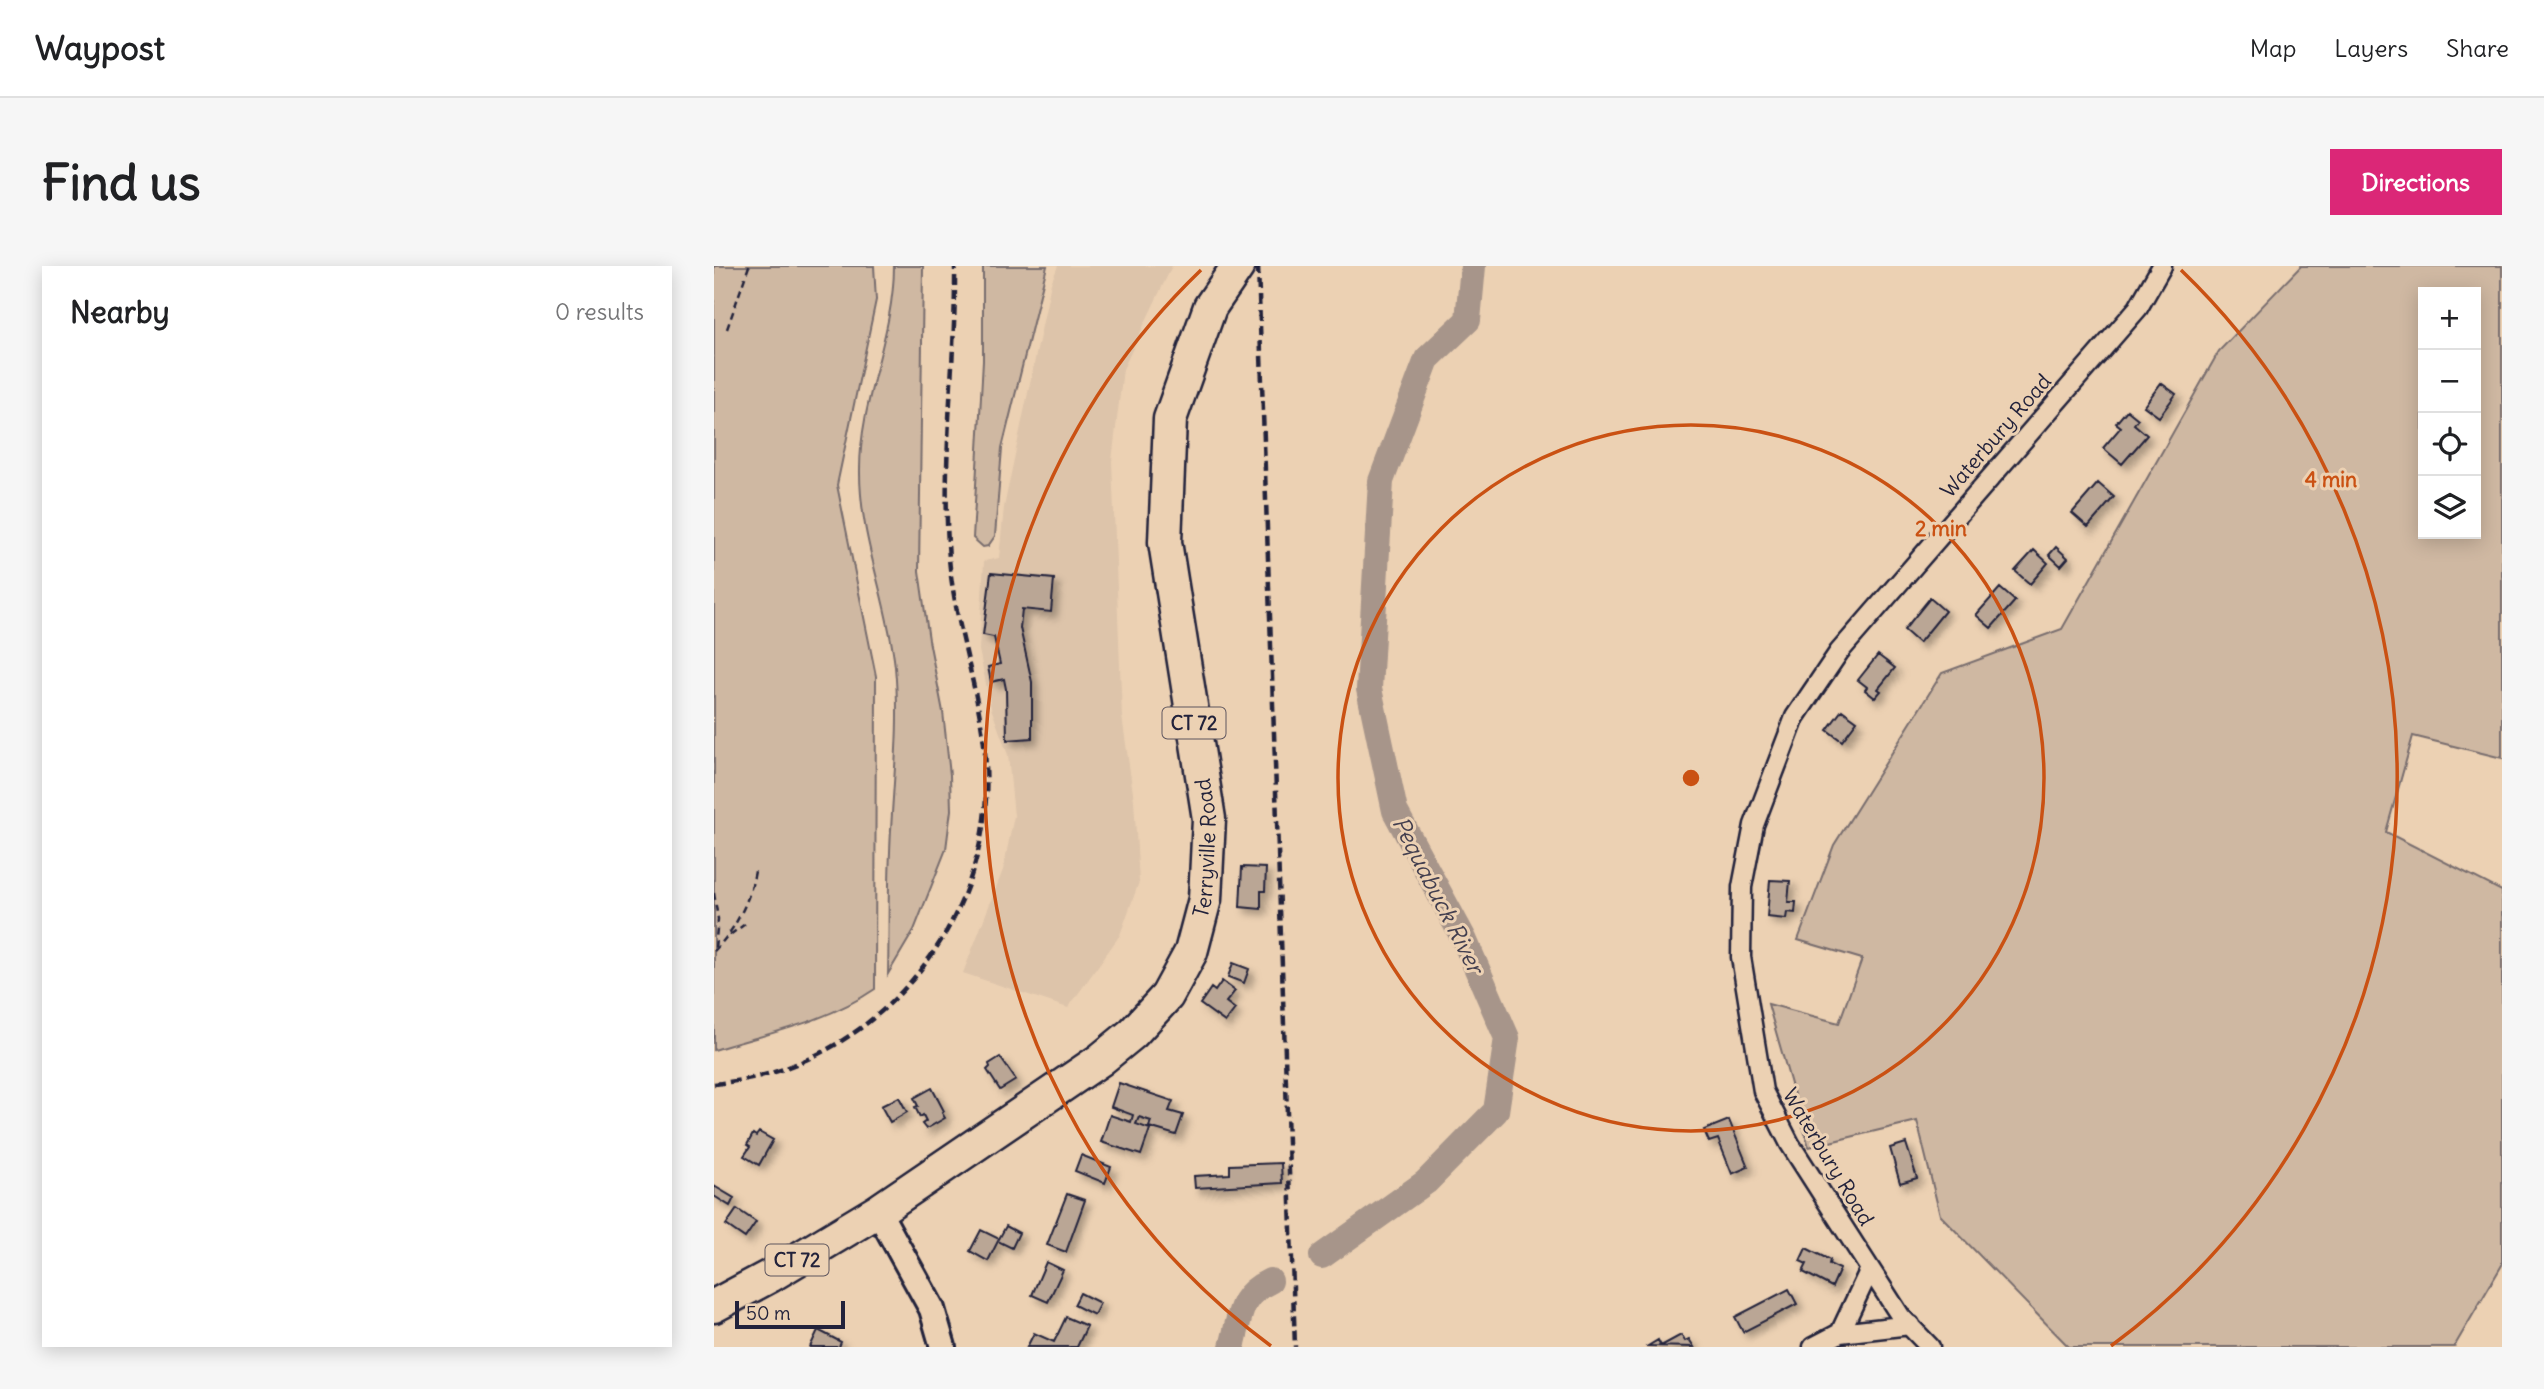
<!DOCTYPE html>
<meta charset="utf-8">
<style>
:root{--surface:#fff;--page:#f6f6f6;--text:#202124;--muted:#757577;--line:#e0e0e0;--accent:#db2777}
body{margin:0;font-family:Delius,sans-serif;background:var(--page);color:var(--text)}
.controls{position:absolute;right:21px;top:21px;display:grid;overflow:hidden;border-radius:0px;box-shadow:0 4px 18px #0003}
.controls button{width:63px;height:63px;display:grid;place-items:center;padding:0;border:0;border-bottom:2px solid var(--line);background:var(--surface);color:var(--text);font:35px sans-serif}
.scale{position:absolute;left:21px;bottom:18px;width:110px;box-sizing:border-box;padding-left:7px;border:4px solid #22223b;border-top:0;font-size:19px;line-height:24px;white-space:nowrap;color:#22223b;-webkit-text-stroke:5px #ecd1b3;paint-order:stroke}
.list{margin:0;padding:0;list-style:none}
h2{display:flex;justify-content:space-between;align-items:center;height:91px;margin:0;padding:0 28px;font-size:30px}
h2 small{font-size:23px;font-weight:400;color:var(--muted)}
.icon{flex:none;width:38px;height:38px;fill:none;stroke:currentColor;stroke-width:2;stroke-linecap:round;stroke-linejoin:round}
.map{position:relative;flex:none;width:1788px;height:1081px;overflow:hidden;border-radius:0px}
header{display:flex;align-items:center;gap:42px;box-sizing:border-box;height:98px;padding:0 35px;background:var(--surface);border-bottom:2px solid var(--line)}
header strong{font-size:33px}
nav{display:flex;gap:38px;margin-inline-start:auto;font-size:24px}
.intro{display:flex;align-items:center;justify-content:space-between;box-sizing:border-box;height:168px;padding:0 42px}
h1{margin:0;font-size:49px}
.button{padding:18px 32px;border-radius:0px;background:var(--accent);color:#fff;font-size:24px;font-weight:700}
main{display:flex;gap:42px;padding:0 42px}
aside{flex:1;background:var(--surface);border-radius:0px;box-shadow:0 4px 18px #0003}
.map>svg:first-child{display:block}
.built{fill:#ddc4aa}
.green{fill:#cfb8a2;stroke:#786d6e;stroke-width:2;fill-rule:evenodd}
.lines{fill:none;stroke-linecap:round;stroke-linejoin:round}
.river{stroke:#a7958a;stroke-width:26}
.building{fill:#baa695;stroke:#22223b;stroke-width:2;filter:url(#shadow)}
.street-casing{stroke:#22223b;stroke-width:23}
.secondary-casing{stroke:#22223b;stroke-width:30}
.highway-casing{stroke:#22223b;stroke-width:37}
.path{stroke:#22223b;stroke-width:2.5;stroke-dasharray:7 5;stroke-linecap:butt}
.street{stroke:#ecd1b3;stroke-width:18}
.secondary{stroke:#ecd1b3;stroke-width:24}
.highway{stroke:#ecd1b3;stroke-width:32}
.rail{stroke:#22223b;stroke-width:4.5;stroke-dasharray:10 5;stroke-linecap:butt}
.ring{fill:none;stroke:#ca5113;stroke-width:3.5}
.labels{text-anchor:middle;stroke-width:6;stroke-linejoin:round;paint-order:stroke}
.shield{fill:#ecd1b3;stroke:#5f565f;stroke-width:2}
.shield-label{font-size:19px;font-weight:bold;fill:#22223b}
.street-label{font-size:21px;fill:#22223b;stroke:#ecd1b3}
.water-label{font-size:23px;font-style:italic;fill:#433f4f;stroke:#ecd1b3}
.centre{fill:#ca5113;stroke:#ecd1b3;stroke-width:3.5}
.ring-label{font-size:21px;text-anchor:middle;font-weight:bold;fill:#ca5113;stroke:#ecd1b3;stroke-width:6;stroke-linejoin:round;paint-order:stroke}
</style>
<header>
<strong>Waypost</strong>
<nav><a>Map</a><a>Layers</a><a>Share</a></nav>
</header>
<div class="intro"><h1>Find us</h1><a class="button">Directions</a></div>
<main>
<aside>
<h2>Nearby<small>0 results</small></h2>
<ul class="list">
</ul>
</aside>
<div class="map">
<svg width="1788" height="1081" viewBox="0 0 1788 1081">
<defs>
<filter id="shadow"><feDropShadow dx="5.5" dy="5.5" stdDeviation="3.5" flood-color="#0004"/></filter>
</defs>
<rect width="100%" height="100%" fill="#ecd1b3"/>
<filter id="ink" filterUnits="userSpaceOnUse"><feTurbulence type="fractalNoise" baseFrequency=".0143" numOctaves="2"/><feDisplacementMap in="SourceGraphic" scale="14" xChannelSelector="R" yChannelSelector="G"/><feConvolveMatrix kernelMatrix="1 2 1 2 8 2 1 2 1" color-interpolation-filters="sRGB"/></filter>
<g filter="url(#ink)">
<!-- built -->
<path class="built" d="M344,0H458L409,103L398,195L408,450L420,534L425,616L406,669L354,742L249,707L289,604L300,550L294,489L277,442L265,384L270,295L285,292L290,241L337,17Z"/>
<!-- green -->
<path class="green" d="M0,0H160L162,34L123,219L162,410L161,723C113,756 55,767 0,784Z
M180,0H209L205,305L215,374L229,446L236,509L237,544L232,583L200,664L174,708C175,667 174,626 176,586C178,524 187,463 181,401C174,334 145,272 146,203C146,134 180,69 180,0Z
M269,0H333L288,182L281,270L274,280L269,281L259,272L269,95Z
M1587,0H1788V492L1699,470L1672,566L1788,625V999L1740,1081H1355L1226,949L1203,855L1095,881L1054,738L1125,757L1148,693L1084,674L1120,579L1228,407L1348,363L1505,85ZM1709,26H1762V268H1709Z"/>
<g class="lines">
<!-- river -->
<path class="river" d="M608,990L712,916L782,845L793,772L750,673L681,545L655,423L667,215L713,93L754,54L759,0
M518,1081C527,1048 524,1030 556,1015"/>
</g>
<!-- building -->
<path class="building" d="M1447,117L1462,128L1445,151L1430,140Z
M1413,144L1424,153L1420,158L1433,169L1408,198L1389,182L1407,161L1402,157Z
M1384,217L1400,231L1374,261L1358,247Z
M1342,281L1354,292L1347,300L1335,289Z
M1320,284L1334,297L1316,318L1301,305Z
M277,307L340,313L337,346L308,343L306,362L318,416V472L293,474L292,423L290,413L277,416L274,401L286,398L280,371L269,369Z
M1286,322L1301,335L1277,362L1262,349Z
M1216,332L1231,345L1205,377L1190,364Z
M1164,389L1181,402L1164,423L1167,425L1161,432L1151,424L1153,421L1144,414Z
M1128,444L1143,455L1128,475L1113,464Z
M528,601L552,602L551,625H547V643L526,641Z
M1056,614L1076,615L1074,636H1082L1081,647L1073,646L1072,653L1053,651Z
M519,697L535,703L530,717L514,711Z
M508,715L521,725L512,736L521,743L511,756L486,738L497,722L501,725Z
M286,791L302,814L286,824L273,804L276,801L275,798Z
M405,817L459,835L455,845L469,849L462,869L435,861L437,855L425,851L422,858L436,863L427,889L387,876L396,849L417,856L419,849L397,841Z
M218,822L230,845L228,847L231,852L212,863L208,858L212,855L209,849L206,851L201,841L204,840L200,832Z
M185,831L193,846L176,856L167,840Z
M1015,854L1034,901L1018,908L1004,873L995,876L990,864Z
M45,866L59,874L45,899L30,890L36,881L33,879L39,868L42,870Z
M1192,877L1203,912L1186,917L1176,882Z
M367,889L397,901L391,917L361,905Z
M567,897L568,917L481,922L480,910L516,908V899Z
M0,920L20,932L16,940L0,930Z
M353,928L371,934L352,986L333,979Z
M23,943L42,956L31,972L12,959Z
M292,960L305,967L298,982L284,975L274,995L256,985L267,964L285,973Z
M1092,982L1116,994L1115,998L1126,1003L1118,1021L1089,1006L1093,998L1086,995Z
M332,996L349,1004L334,1036L318,1029Z
M1075,1023L1083,1038L1029,1066L1021,1051Z
M366,1027L386,1037L380,1049L360,1039Z
M352,1051L373,1060L363,1081H313L320,1067L340,1076Z
M104,1064L127,1076L125,1081H96Z
M967,1069L971,1075L975,1073L980,1081L934,1080L944,1074L947,1080Z"/>
<g class="lines">
<defs>
<path id="street" d="M1126,1067L1156,1003
M1099,1081L1126,1067L1196,1059
M1216,1081L1187,1051L1076,878L1049,825L1027,691L1028,621L1040,559L1081,451L1125,386L1424,42L1448,0"/>
<path id="secondary" d="M164,945L218,1043L229,1081"/>
<g id="highway">
<path id="s1" d="M0,1040L56,1010L164,945L386,794L419,767L453,730L477,686L491,633L495,553L451,276L456,153L496,41L524,0"/>
</g>
</defs>
<!-- street casing -->
<use href="#street" class="street-casing"/>
<!-- secondary casing -->
<use href="#secondary" class="secondary-casing"/>
<!-- highway casing -->
<use href="#highway" class="highway-casing"/>
<!-- path -->
<path class="path" d="M13,63L35,0
M0,627L4,653L1,682
M16,669L31,658
M0,685C21,664 36,635 41,605"/>
<!-- street -->
<use href="#street" class="street"/>
<!-- secondary -->
<use href="#secondary" class="secondary"/>
<!-- highway -->
<use href="#highway" class="highway"/>
<!-- rail -->
<path class="rail" d="M544,0L581,1081
M0,818C26,815 53,810 77,800C198,754 279,630 272,500C268,430 241,362 235,292C227,195 242,97 241,0"/>
</g>
</g>
<!-- distance rings -->
<g class="ring">
<circle cx="977" cy="512" r="353"/>
<path d="M557 1080A706 706 0 0 1 487 4M1467 4A706 706 0 0 1 1397 1080"/>
</g>
<g class="labels">
<!-- shield labels -->
<g class="shield">
<rect x="448.5" y="441.5" width="63" height="31" rx="5"/>
<rect x="51.5" y="978.5" width="63" height="31" rx="5"/>
</g>
<g class="shield-label">
<text x="480" y="464">CT 72</text>
<text x="83" y="1001">CT 72</text>
</g>
<!-- street labels -->
<g class="street-label">
<text transform="translate(1282 170) rotate(-49)" y="7">Waterbury Road</text>
<text dy="7" stroke="none"><textPath href="#s1" startOffset="707">Terryville Road</textPath></text>
<text transform="translate(1114 891) rotate(59)" y="7">Waterbury Road</text>
</g>
<!-- water labels -->
<g class="water-label">
<text transform="translate(724 629) rotate(63)" y="8">Pequabuck River</text>
</g>
</g>
<circle cx="977" cy="512" r="10" class="centre"/>
<g class="ring-label">
<text x="1617" y="221">4 min</text>
<text x="1227" y="270">2 min</text>
</g>
</svg>
<div class="controls">
<button>+</button>
<button>−</button>
<button><svg class="icon" aria-label="locate" viewBox="0 0 24 24"><circle cx="12" cy="12" r="6"/><path d="M12 2v4M12 18v4M2 12h4M18 12h4"/></svg></button>
<button><svg class="icon" aria-label="layers" viewBox="0 0 24 24"><path d="M12 4l9 5-9 5-9-5zM3 14l9 5 9-5"/></svg></button>
</div>
<div class="scale">50 m</div>
</div>
</main>
